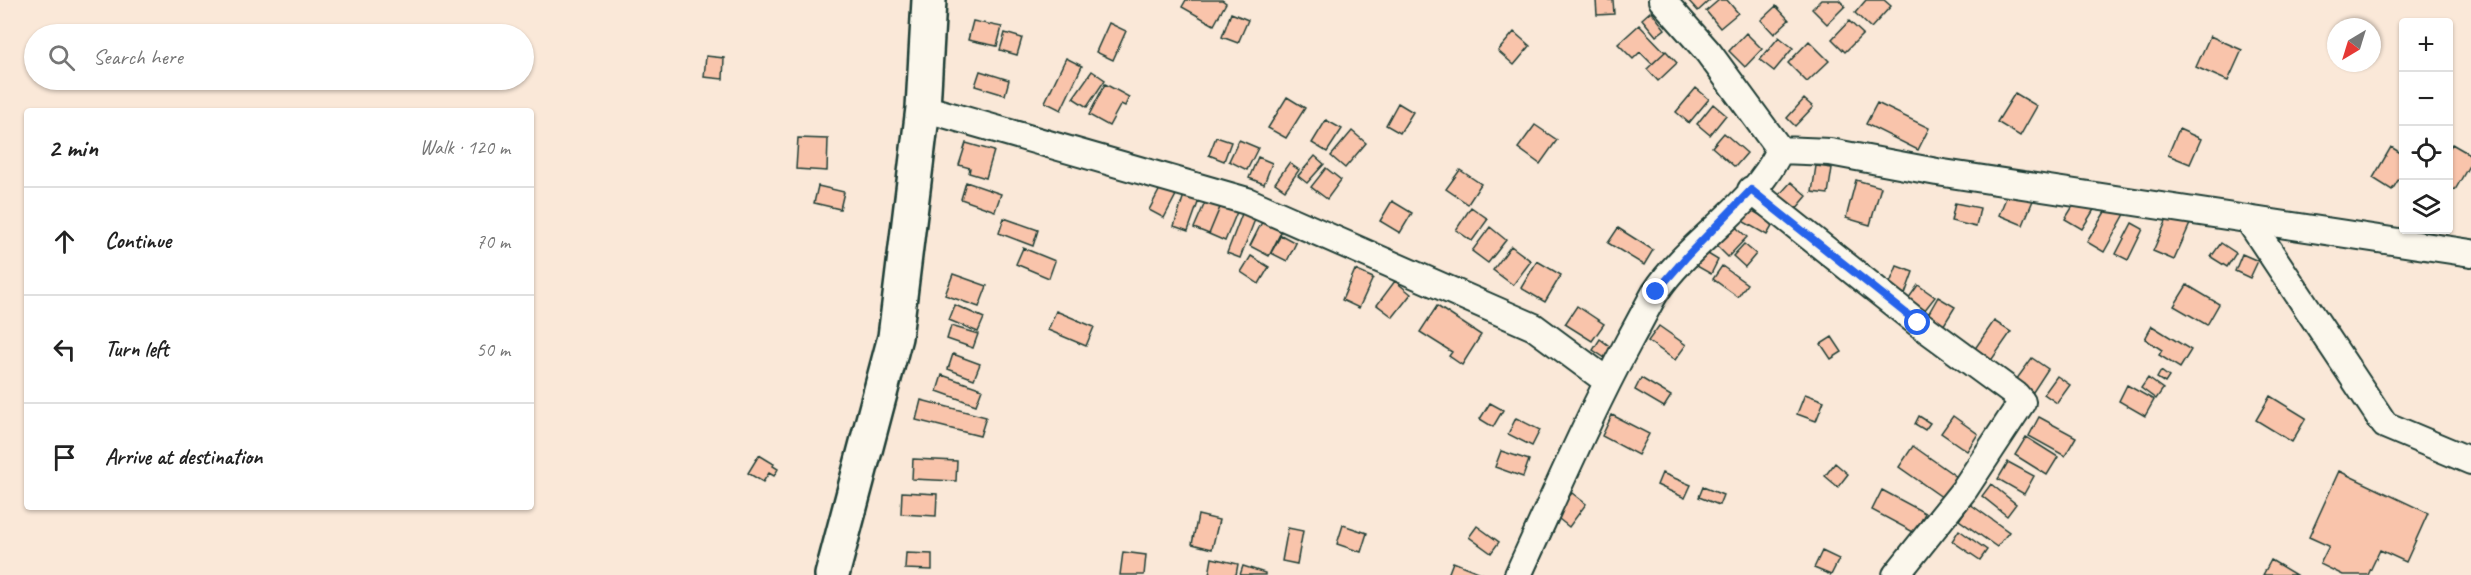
<!DOCTYPE html>
<meta charset="utf-8">
<style>
:root{--surface:#fff;--page:#f6f6f6;--text:#222;--muted:#767676;--line:#e0e0e0}
body{margin:0;font-family:Caveat,sans-serif;background:var(--page);color:var(--text)}
.controls{position:absolute;right:18px;top:18px;display:grid;overflow:hidden;border-radius:6px;box-shadow:0 2px 4px #0004}
.controls button{width:54px;height:54px;display:grid;place-items:center;padding:0;border:0;border-bottom:2px solid var(--line);background:var(--surface);color:var(--text);font:30px sans-serif}
.compass{position:absolute;left:2327px;top:18px;width:54px;height:54px;border-radius:50%;background:var(--surface);box-shadow:0 2px 4px #0004;rotate:218deg}
.stop{position:absolute;width:18px;height:18px;margin:-14px;border:4px solid #2563eb;border-radius:50%;background:#fff}
.stop.end{background:#2563eb;border-color:#fff;box-shadow:0 2px 6px #0008}
.list{margin:0;padding:0;list-style:none}
h2{display:flex;justify-content:space-between;align-items:center;height:78px;margin:0;padding:0 24px;font-size:26px}
h2 small{font-size:20px;font-weight:400;color:var(--muted)}
.list li{display:grid;grid-template-columns:39px 1fr auto;gap:18px;align-items:center;box-sizing:border-box;height:108px;padding:0 24px;border-top:2px solid var(--line)}
.list b{display:block;font-size:22px;white-space:nowrap}
.list em{font-size:20px;font-style:normal;color:var(--muted)}
.icon{flex:none;width:33px;height:33px;fill:none;stroke:currentColor;stroke-width:2;stroke-linecap:round;stroke-linejoin:round}
.map{position:relative;flex:none;width:2471px;height:575px;overflow:hidden}
.search{position:absolute;background:var(--surface);box-shadow:0 2px 4px #0004;left:24px;top:24px;width:510px;height:66px;display:flex;align-items:center;gap:15px;box-sizing:border-box;padding:0 21px;border-radius:33px;color:var(--muted);font-size:22px}
.panel{position:absolute;background:var(--surface);box-shadow:0 2px 4px #0004;left:24px;top:108px;width:510px;height:402px;border-radius:6px}
.map>svg:first-child{display:block}
.building{fill:#f9c4ab;stroke:#1f3d34;stroke-width:1.5}
.lines{fill:none;stroke-linecap:round;stroke-linejoin:round}
.minor-casing{stroke:#1f3d34;stroke-width:30}
.highway-casing{stroke:#1f3d34;stroke-width:38}
.minor{stroke:#fbf7ec;stroke-width:26}
.highway{stroke:#fbf7ec;stroke-width:33}
.route{stroke:#2563eb;stroke-width:8}
</style>
<div class="map">
<svg width="2471" height="575" viewBox="0 0 2471 575">
<rect width="100%" height="100%" fill="#fae8d8"/>
<filter id="ink" filterUnits="userSpaceOnUse"><feTurbulence type="fractalNoise" baseFrequency=".0167" numOctaves="2"/><feDisplacementMap in="SourceGraphic" scale="12" xChannelSelector="R" yChannelSelector="G"/><feConvolveMatrix kernelMatrix="1 2 1 2 8 2 1 2 1" color-interpolation-filters="sRGB"/></filter>
<g filter="url(#ink)">
<!-- building -->
<path class="building" d="M1186,0H1222L1226,3L1214,25L1182,7Z
M1596,0H1613L1614,14L1597,15Z
M1688,0H1710L1698,11Z
M1719,0H1727L1738,13L1720,28L1706,11Z
M1821,0H1839L1845,6L1827,24L1812,9Z
M1866,0H1884L1891,6L1871,28L1855,13Z
M1776,6L1789,20L1774,34L1761,20Z
M1651,11L1665,29L1656,36L1642,19Z
M1231,13L1248,20L1238,43L1222,37Z
M973,21L1002,27L997,46L968,40Z
M1849,21L1863,34L1845,52L1832,39Z
M1109,23L1126,31L1113,60L1096,52Z
M1639,25L1665,52L1652,64L1640,52L1633,59L1618,44Z
M1514,32L1530,46L1514,65L1498,51Z
M1005,33L1022,38L1017,55L1000,50Z
M1746,33L1762,49L1745,67L1729,51Z
M2210,36L2242,50L2228,81L2196,67Z
M1779,37L1793,48L1774,71L1760,60Z
M1809,41L1829,61L1807,82L1788,63Z
M1666,51L1677,63L1658,81L1647,69Z
M706,56L724,58L723,79L704,77Z
M1066,58L1082,66L1061,110L1045,102Z
M980,71L1009,80L1005,95L975,86Z
M1092,71L1105,80L1087,107L1073,98Z
M1105,84L1129,97L1125,106L1121,104L1109,126L1089,115Z
M1696,88L1709,99L1689,123L1676,112Z
M2015,93L2037,106L2020,136L1997,122Z
M1287,97L1305,108L1286,138L1268,128Z
M1804,99L1813,107L1795,126L1787,118Z
M1398,103L1413,112L1400,133L1386,125Z
M1877,103L1929,128L1918,150L1866,124Z
M1713,104L1726,115L1710,135L1697,124Z
M1326,120L1342,129L1327,152L1312,143Z
M1535,125L1557,140L1540,164L1518,148Z
M2179,129L2201,139L2190,164L2168,155Z
M1352,131L1366,143L1345,168L1331,156Z
M1724,133L1747,153L1735,167L1712,147Z
M1216,137L1231,142L1224,161L1209,155Z
M798,138L828,139L827,171L796,169Z
M1239,140L1258,148L1247,170L1229,161Z
M966,143L994,151L986,178L969,173L970,168L959,165Z
M2452,144L2471,155V162L2455,190L2448,186V150Z
M2391,147L2404,155V171L2392,190L2373,178Z
M1315,156L1324,164L1307,183L1298,176Z
M1258,157L1272,163L1264,184L1249,178Z
M1289,163L1299,170L1285,190L1275,183Z
M1816,166L1832,168L1828,194L1812,192Z
M1326,168L1341,180L1327,199L1311,187Z
M1460,170L1481,184L1468,204L1446,189Z
M1856,180L1881,187L1870,225L1846,218Z
M966,182L1001,194L995,211L961,199Z
M1791,182L1807,196L1790,216L1773,202Z
M818,186L844,192L840,209L814,203Z
M1161,187L1176,195L1164,218L1149,210Z
M2010,188L2034,198L2023,225L1999,215Z
M1184,195L1199,200L1188,231L1174,226Z
M1207,198L1221,205L1209,234L1194,228Z
M2078,198L2095,208L2082,229L2065,219Z
M1392,201L1412,213L1400,233L1380,221Z
M1955,203L1980,208L1976,227L1951,221Z
M1221,205L1237,212L1225,241L1209,234Z
M2109,205L2125,214L2104,252L2087,242Z
M1744,206L1774,223L1767,235L1737,218Z
M1471,207L1488,219L1472,241L1456,230Z
M1243,211L1256,217L1240,258L1227,253Z
M2169,215L2190,224L2174,260L2153,251Z
M1004,218L1038,230L1033,246L999,233Z
M1263,220L1282,230L1269,256L1250,246Z
M1731,223L1747,237L1728,257L1713,242Z
M2132,223L2143,229L2128,260L2116,254Z
M1490,227L1506,240L1488,263L1472,251Z
M1618,228L1653,250L1644,265L1608,243Z
M1281,235L1296,243L1287,261L1271,253Z
M2221,243L2236,253L2227,267L2211,257Z
M1744,244L1756,254L1745,267L1733,256Z
M1511,246L1531,261L1513,285L1493,270Z
M1023,248L1055,261L1049,278L1016,264Z
M1703,251L1718,260L1711,274L1695,265Z
M2242,254L2258,261L2250,278L2235,271Z
M1251,256L1269,267L1259,284L1241,272Z
M1537,261L1561,275L1545,302L1521,288Z
M1722,266L1747,284L1738,297L1713,279Z
M1897,266L1913,272L1905,294L1888,288Z
M1355,270L1373,278L1359,308L1342,300Z
M953,274L987,286L979,307L945,295Z
M1395,281L1411,294L1393,317L1377,305Z
M1918,285L1935,297L1924,311L1908,299Z
M2187,285L2219,304L2207,325L2174,306Z
M1938,297L1955,307L1942,328L1926,318Z
M955,305L984,318L978,332L949,320Z
M1437,306L1481,335L1462,365L1449,356L1452,352L1420,332Z
M1577,306L1604,324L1592,341L1565,324Z
M1056,311L1094,327L1086,346L1048,330Z
M1994,321L2011,332L1990,362L1974,350Z
M951,326L978,334L973,348L947,339Z
M1659,326L1686,345L1675,360L1648,341Z
M2152,326L2191,350L2180,368L2159,355L2162,350L2145,339Z
M1832,337L1842,352L1831,359L1821,344Z
M1600,339L1612,348L1605,358L1593,350Z
M953,354L980,364L974,379L948,369Z
M2032,358L2048,369L2033,392L2016,380Z
M2161,371L2169,377L2165,383L2157,378Z
M942,375L982,389L976,405L937,391Z
M2057,376L2070,385L2057,403L2044,394Z
M1641,378L1671,396L1664,407L1635,390Z
M2148,378L2163,389L2156,399L2141,388Z
M2127,385L2154,400L2145,416L2119,401Z
M1805,394L1824,401L1816,421L1797,414Z
M2270,396L2306,418L2292,442L2256,420Z
M921,400L986,417L980,436L916,420Z
M1490,403L1503,410L1493,427L1480,419Z
M1612,415L1649,434L1638,455L1602,436Z
M1919,416L1930,423L1925,430L1915,424Z
M1953,416L1978,434L1967,451L1941,433Z
M2039,417L2076,437L2065,456L2029,436Z
M1516,418L1540,430L1532,446L1508,434Z
M2026,437L2058,457L2047,475L2015,455Z
M1913,446L1964,482L1949,502L1899,467Z
M1501,451L1529,460L1523,477L1495,467Z
M759,455L774,464L773,466L778,469L774,476L769,473L763,482L748,473Z
M913,459L957,461L956,481L912,479Z
M2008,462L2034,476L2024,494L1998,479Z
M1835,463L1848,474L1838,487L1825,476Z
M2339,471L2428,513L2406,562L2380,550L2368,575H2343L2320,564L2329,546L2309,537Z
M1662,473L1691,485L1685,498L1657,485Z
M1991,484L2016,504L2007,516L1982,496Z
M1703,487L1723,495L1719,505L1699,497Z
M1882,490L1925,513L1915,533L1872,510Z
M902,492L937,494L936,516L901,514Z
M1572,493L1586,504L1569,527L1554,515Z
M1970,504L2009,532L1997,547L1959,520Z
M1198,515L1219,520L1212,549L1192,544Z
M1343,525L1367,533L1361,552L1337,544Z
M1477,526L1499,542L1491,553L1469,537Z
M1288,528L1303,531L1297,564L1282,561Z
M1959,530L1987,550L1980,560L1952,541Z
M1822,551L1839,559L1831,575L1814,568Z
M1123,552L1146,555L1144,575H1120Z
M906,553L932,554V570L905,569Z
M1212,558L1238,564L1236,575H1209Z
M2271,560L2296,575H2263Z
M1453,562L1486,575H1448Z
M1243,566L1265,573V575H1240Z"/>
<g class="lines">
<defs>
<path id="minor" d="M1662,0L1708,52L1780,150
M923,108L1247,201L1534,327L1607,381
M1751,190L1918,323L2016,395L2022,402L1964,490L1896,575
M2248,219L2385,425L2471,461
M1518,575C1554,497 1588,417 1629,341C1638,325 1646,309 1655,293C1689,241 1754,207 1780,150L1830,152L1937,172L2471,253"/>
<path id="highway" d="M832,575L895,337L923,108L929,0"/>
</defs>
<!-- minor casing -->
<use href="#minor" class="minor-casing"/>
<!-- highway casing -->
<use href="#highway" class="highway-casing"/>
<!-- minor -->
<use href="#minor" class="minor"/>
<!-- highway -->
<use href="#highway" class="highway"/>
</g>
</g>
<g class="lines" filter="url(#ink)">
<!-- route -->
<path class="route" d="M1656,292L1688,255L1751,190L1918,323"/>
</g>
</svg>
<div class="controls">
<button>+</button>
<button>−</button>
<button><svg class="icon" aria-label="locate" viewBox="0 0 24 24"><circle cx="12" cy="12" r="6"/><path d="M12 2v4M12 18v4M2 12h4M18 12h4"/></svg></button>
<button><svg class="icon" aria-label="layers" viewBox="0 0 24 24"><path d="M12 4l9 5-9 5-9-5zM3 14l9 5 9-5"/></svg></button>
</div>
<svg class="compass" viewBox="-18 -18 36 36"><path d="M0-13l5 13h-10z" fill="#e53935"/><path d="M0 13l5-13h-10z" fill="#767676"/></svg>
<div class="stop" style="left:1918px;top:323px"></div>
<div class="stop end" style="left:1656px;top:292px"></div>
<div class="search"><svg class="icon" aria-label="search" viewBox="0 0 24 24"><circle cx="10" cy="10" r="6"/><path d="M15 15l6 6"/></svg>Search here</div>
<section class="panel">
<h2>2 min<small>Walk · 120 m</small></h2>
<ul class="list">
<li><svg class="icon" aria-label="ahead" viewBox="0 0 24 24"><path d="M12 20V5M6 11l6-6 6 6"/></svg><div><b>Continue</b></div><em>70 m</em></li>
<li><svg class="icon" aria-label="left" viewBox="0 0 24 24"><path d="M17 20v-9H6M10 6l-5 5 5 5"/></svg><div><b>Turn left</b></div><em>50 m</em></li>
<li><svg class="icon" aria-label="arrive" viewBox="0 0 24 24"><path d="M6 21V4h12l-3 4 3 4H6"/></svg><div><b>Arrive at destination</b></div></li>
</ul>
</section>
</div>
